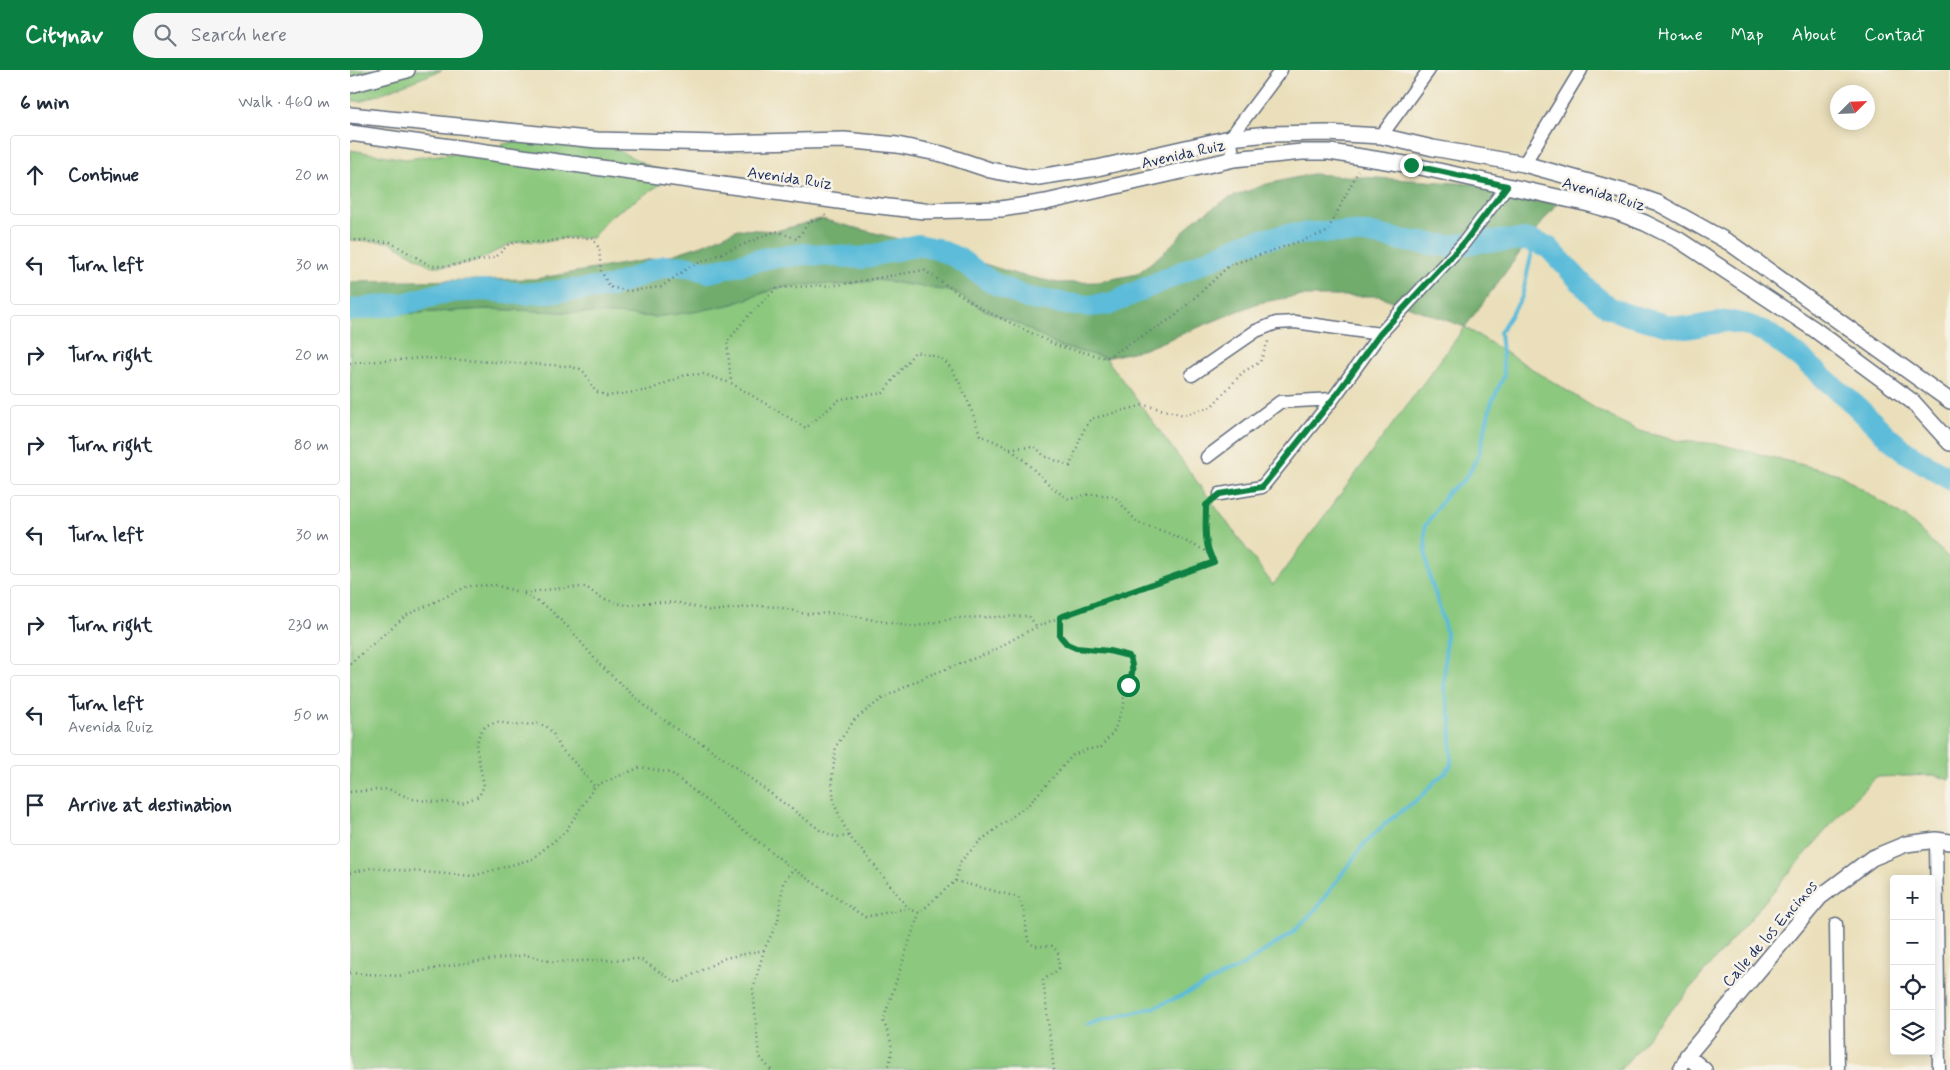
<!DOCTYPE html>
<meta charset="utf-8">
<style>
:root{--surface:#fff;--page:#f6f6f7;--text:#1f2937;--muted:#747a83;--line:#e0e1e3;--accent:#0b8043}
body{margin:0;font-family:Mynerve,sans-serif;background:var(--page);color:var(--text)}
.controls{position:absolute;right:15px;bottom:15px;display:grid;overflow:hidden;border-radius:5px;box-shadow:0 2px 12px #0003}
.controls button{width:45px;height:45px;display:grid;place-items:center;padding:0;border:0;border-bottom:1px solid var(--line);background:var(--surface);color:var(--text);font:25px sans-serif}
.compass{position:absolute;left:1480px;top:15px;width:45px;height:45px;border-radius:50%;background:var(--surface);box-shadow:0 2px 12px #0003;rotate:66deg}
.stop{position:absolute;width:15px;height:15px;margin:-11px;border:4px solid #0b8043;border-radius:50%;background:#fff}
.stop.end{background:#0b8043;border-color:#fff;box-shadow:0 1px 5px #0008}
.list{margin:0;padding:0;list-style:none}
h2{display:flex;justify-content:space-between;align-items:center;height:65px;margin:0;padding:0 20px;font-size:21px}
h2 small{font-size:16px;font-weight:400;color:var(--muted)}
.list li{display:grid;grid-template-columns:32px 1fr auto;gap:15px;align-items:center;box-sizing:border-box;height:80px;margin:0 10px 10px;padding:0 10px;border:1px solid var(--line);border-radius:5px}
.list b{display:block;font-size:19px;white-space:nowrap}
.list p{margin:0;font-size:16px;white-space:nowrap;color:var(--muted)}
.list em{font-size:16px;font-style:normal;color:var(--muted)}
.icon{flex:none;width:28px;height:28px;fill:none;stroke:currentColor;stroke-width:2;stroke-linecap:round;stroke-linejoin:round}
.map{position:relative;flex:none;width:1600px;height:1000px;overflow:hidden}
header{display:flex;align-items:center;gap:30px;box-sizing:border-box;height:70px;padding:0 25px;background:var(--accent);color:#fff}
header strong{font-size:24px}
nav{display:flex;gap:28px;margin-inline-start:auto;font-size:18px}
.search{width:350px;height:45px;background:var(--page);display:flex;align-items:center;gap:12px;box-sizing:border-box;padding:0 18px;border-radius:28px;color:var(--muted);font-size:19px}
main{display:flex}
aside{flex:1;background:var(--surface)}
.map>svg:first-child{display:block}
.green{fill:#8cc87e;stroke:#547c6e}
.forest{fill:#71ac6d;stroke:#466e66}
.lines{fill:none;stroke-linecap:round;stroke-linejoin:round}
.stream{stroke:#5bbcd9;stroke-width:4}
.river{stroke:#5bbcd9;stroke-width:22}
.minor-casing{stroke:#636d7e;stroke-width:15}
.tertiary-casing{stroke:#636d7e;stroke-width:18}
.path{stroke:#636d7e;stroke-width:2.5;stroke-dasharray:1 4;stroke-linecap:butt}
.minor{stroke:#fff;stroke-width:12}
.tertiary{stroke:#fff;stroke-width:15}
.route{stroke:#0b8043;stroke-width:6}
.labels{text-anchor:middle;stroke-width:5;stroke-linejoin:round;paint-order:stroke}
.street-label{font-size:16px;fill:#1b2f5e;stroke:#f7f3e8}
</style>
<header>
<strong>Citynav</strong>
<div class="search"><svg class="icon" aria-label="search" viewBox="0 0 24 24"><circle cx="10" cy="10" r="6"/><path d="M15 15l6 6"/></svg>Search here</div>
<nav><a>Home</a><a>Map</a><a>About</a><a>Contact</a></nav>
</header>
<main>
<aside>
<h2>6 min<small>Walk · 460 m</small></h2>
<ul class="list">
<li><svg class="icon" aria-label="ahead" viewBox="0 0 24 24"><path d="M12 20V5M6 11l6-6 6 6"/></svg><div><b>Continue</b></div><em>20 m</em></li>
<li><svg class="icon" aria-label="left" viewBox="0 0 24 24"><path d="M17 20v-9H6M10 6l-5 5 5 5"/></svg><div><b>Turn left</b></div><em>30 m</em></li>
<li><svg class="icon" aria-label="right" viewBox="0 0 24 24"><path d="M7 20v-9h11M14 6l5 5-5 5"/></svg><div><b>Turn right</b></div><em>20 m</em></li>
<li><svg class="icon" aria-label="right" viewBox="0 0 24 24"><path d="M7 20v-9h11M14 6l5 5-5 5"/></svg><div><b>Turn right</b></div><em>80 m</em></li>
<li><svg class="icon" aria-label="left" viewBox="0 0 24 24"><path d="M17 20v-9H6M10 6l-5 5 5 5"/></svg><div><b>Turn left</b></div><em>30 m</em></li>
<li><svg class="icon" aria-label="right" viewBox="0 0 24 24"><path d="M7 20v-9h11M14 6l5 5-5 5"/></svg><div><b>Turn right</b></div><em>230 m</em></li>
<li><svg class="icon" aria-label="left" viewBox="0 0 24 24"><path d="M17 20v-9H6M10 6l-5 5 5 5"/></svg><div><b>Turn left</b><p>Avenida Ruiz</p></div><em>50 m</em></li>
<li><svg class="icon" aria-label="arrive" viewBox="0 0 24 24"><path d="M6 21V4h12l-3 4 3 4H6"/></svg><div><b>Arrive at destination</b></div></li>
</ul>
</aside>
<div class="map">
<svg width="1600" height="1000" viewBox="0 0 1600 1000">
<rect width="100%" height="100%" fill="#f7f3e8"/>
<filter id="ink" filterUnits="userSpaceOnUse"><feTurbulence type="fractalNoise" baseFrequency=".02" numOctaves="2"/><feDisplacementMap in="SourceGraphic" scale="10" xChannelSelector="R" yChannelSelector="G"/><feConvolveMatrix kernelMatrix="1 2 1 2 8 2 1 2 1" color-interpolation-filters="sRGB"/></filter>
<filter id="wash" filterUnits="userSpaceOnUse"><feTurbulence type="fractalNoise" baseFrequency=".0096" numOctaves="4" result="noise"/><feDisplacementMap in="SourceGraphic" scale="20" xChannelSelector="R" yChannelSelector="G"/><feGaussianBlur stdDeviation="1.12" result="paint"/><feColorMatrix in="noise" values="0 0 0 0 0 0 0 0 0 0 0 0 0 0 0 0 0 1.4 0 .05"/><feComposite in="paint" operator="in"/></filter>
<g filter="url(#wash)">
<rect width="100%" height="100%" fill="#eadfba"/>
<!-- green -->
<path class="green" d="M0,0H92L12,31H0Z
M180,67L251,72L322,107L259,147L242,168H216L195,172L170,171L158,175L125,192L99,196H81L40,172L0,170V80L55,89L132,80Z
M528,210L606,222L632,239L671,255L708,276L756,288L923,515L1115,257L1251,342L1289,361L1329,371L1369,374L1489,404L1559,450L1600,489V710L1583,705L1526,707L1495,738L1270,1000H0V247L136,239L264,244L304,247L383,234L427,218L466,214L488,215Z"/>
<!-- forest -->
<path class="forest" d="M962,104L1157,116L1212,126L1115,257L1029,226H948L908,233L795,279L756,288L708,276L671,255L632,239L606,222L528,210L488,215L466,214L427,218L383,234L344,242L304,247L264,244L136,239L0,247V212L185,209L315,187L352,175L388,159L426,161L471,149L587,179L666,204L708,213L748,212L787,204L818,179L844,150L879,128L917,114Z"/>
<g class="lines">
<!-- stream -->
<path class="stream" d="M738,956L748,952L803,938L833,925L892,896L942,863L966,839L1014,774L1037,752L1072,726L1086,710L1095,703L1101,695V651L1094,618L1096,562L1088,532L1080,509L1076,488L1075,456L1099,421L1112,412L1119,403L1129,384L1141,334L1154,306L1150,262L1172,227L1181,186L1178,170"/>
<!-- river -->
<path class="river" d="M0,240L57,233L96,222L135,220L175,224L260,217L315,196L339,197L359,202L417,188L457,184L512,188L568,175L587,179L608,188L641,212L677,228L717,234L738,236L760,234L897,173L936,165L977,162L1015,163L1057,171L1098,176L1137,171L1178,170L1198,177L1241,223L1258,237L1278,245L1316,255L1337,258L1377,251L1397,255L1416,262L1452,289L1506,336L1539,368L1557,383L1600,409"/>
</g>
</g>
<g filter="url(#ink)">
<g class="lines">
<defs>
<path id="minor" d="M1031,66L1079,0
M884,89L880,68L931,0
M1174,94L1231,0
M842,305L906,261L926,253L945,252L1030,264
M857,387L930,332L983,329
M870,424L912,417L983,329L1030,264L1113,174L1157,116
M1586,770L1589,1000
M1486,854L1488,1000
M1329,1000L1337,986"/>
<path id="tertiary" d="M0,15L57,0
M0,45L247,70L368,73L494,70L547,75L592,84L640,100L682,108L747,98L880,68L918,64L977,63L1031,66L1083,78L1174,94L1282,124L1308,133L1380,173L1600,331
M0,63L503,133L574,141L651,139L696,132L884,89L952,82H980L1061,95L1239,134L1267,142L1295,153L1329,170L1464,259L1563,332L1600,373
M1354,1000L1337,986L1470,827L1522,788L1556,774L1586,770L1600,772"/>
</defs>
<!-- minor casing -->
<use href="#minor" class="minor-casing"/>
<!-- tertiary casing -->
<use href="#tertiary" class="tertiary-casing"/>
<!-- path -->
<path class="path" d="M0,170L40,172L81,196H99L146,187L158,175L170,171L195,172L216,168H242L249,178L251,201L260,217L278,221L311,217L339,197L426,161L447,169L459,152L471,149L477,143
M0,293L74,288L217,296L230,299L235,303L245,321L257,326L299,320L335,305L354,304L380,313
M660,378L686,377L694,386L720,396L733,361L741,349L794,335L834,345L861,337L893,302L910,292L919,269
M858,482C855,466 856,451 856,435L861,431
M174,524L197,537L220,559L250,595L295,636L329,661L358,677L470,760L486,767L499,766
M0,594L55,546L118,516L145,515L172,523L211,518L236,517L248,526L265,533L278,535L303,532L329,533L361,541L408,536L429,537L455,544L486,543L563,557L605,548L679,546L687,557
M0,722L38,719L62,729L85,732L112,733L129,726L134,716L126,676L130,662L137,655L148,652L166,655L189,654L196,656L202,662L211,679L228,696L244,716
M0,803L21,798L123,806L182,789L215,762L245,716L291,697L321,703L443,799
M605,811L610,792L630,771L679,734L723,685L736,680L751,677L764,661L774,634V628L778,615L782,605L783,595L779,586L759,581L725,578L717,575L710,567V547
M414,880L403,919L409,986L421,1000
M0,903L48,906L108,894L176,885L203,892L290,889L327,913L375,888L414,880L428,851L433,813L443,799L515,847L558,838
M536,1000C546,982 541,968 533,951L569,843
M704,1000L693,910L705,902L709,898L708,882L702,876H684L678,871L674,841L668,827L605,811L569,843L558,838L520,790L499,766L484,734L482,709L486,676L505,649L533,628L577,606L639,583L678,561L710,547L864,492L858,482L816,462L788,453L764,426L741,424L719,429C696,416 681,393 659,379C650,373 640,370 630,365C625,349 607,296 591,289C583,285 573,284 565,282L533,323L490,329L456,358L381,313L377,272L397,247L427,218L488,215L574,200L632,239L708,276L756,288L824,247L880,195L977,162L1008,101"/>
<!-- minor -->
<use href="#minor" class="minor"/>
<!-- tertiary -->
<use href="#tertiary" class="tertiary"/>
</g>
</g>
<g class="lines" filter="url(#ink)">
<!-- route -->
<path class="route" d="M778,615C783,604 784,597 779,586L759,581L726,578L717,574L710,566V547L864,492C853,474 856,456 856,435L870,424L912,417L983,329L1030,264L1113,174L1157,116L1061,95"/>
</g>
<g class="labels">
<!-- street labels -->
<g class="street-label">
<text transform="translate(833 83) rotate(-13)" y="6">Avenida Ruiz</text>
<text transform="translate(440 107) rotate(8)" y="6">Avenida Ruiz</text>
<text transform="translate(1254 123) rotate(16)" y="6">Avenida Ruiz</text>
<text transform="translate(1419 863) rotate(-49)" y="6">Calle de los Encinos</text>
</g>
</g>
</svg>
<div class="controls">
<button>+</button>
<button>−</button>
<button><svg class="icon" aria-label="locate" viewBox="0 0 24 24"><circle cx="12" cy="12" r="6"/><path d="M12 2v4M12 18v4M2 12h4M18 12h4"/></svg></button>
<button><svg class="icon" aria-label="layers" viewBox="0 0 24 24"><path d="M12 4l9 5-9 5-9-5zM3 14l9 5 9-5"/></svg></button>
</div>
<svg class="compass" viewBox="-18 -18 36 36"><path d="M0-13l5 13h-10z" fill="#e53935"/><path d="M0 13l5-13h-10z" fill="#747a83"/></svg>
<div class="stop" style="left:778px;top:615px"></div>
<div class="stop end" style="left:1061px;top:95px"></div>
</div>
</main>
